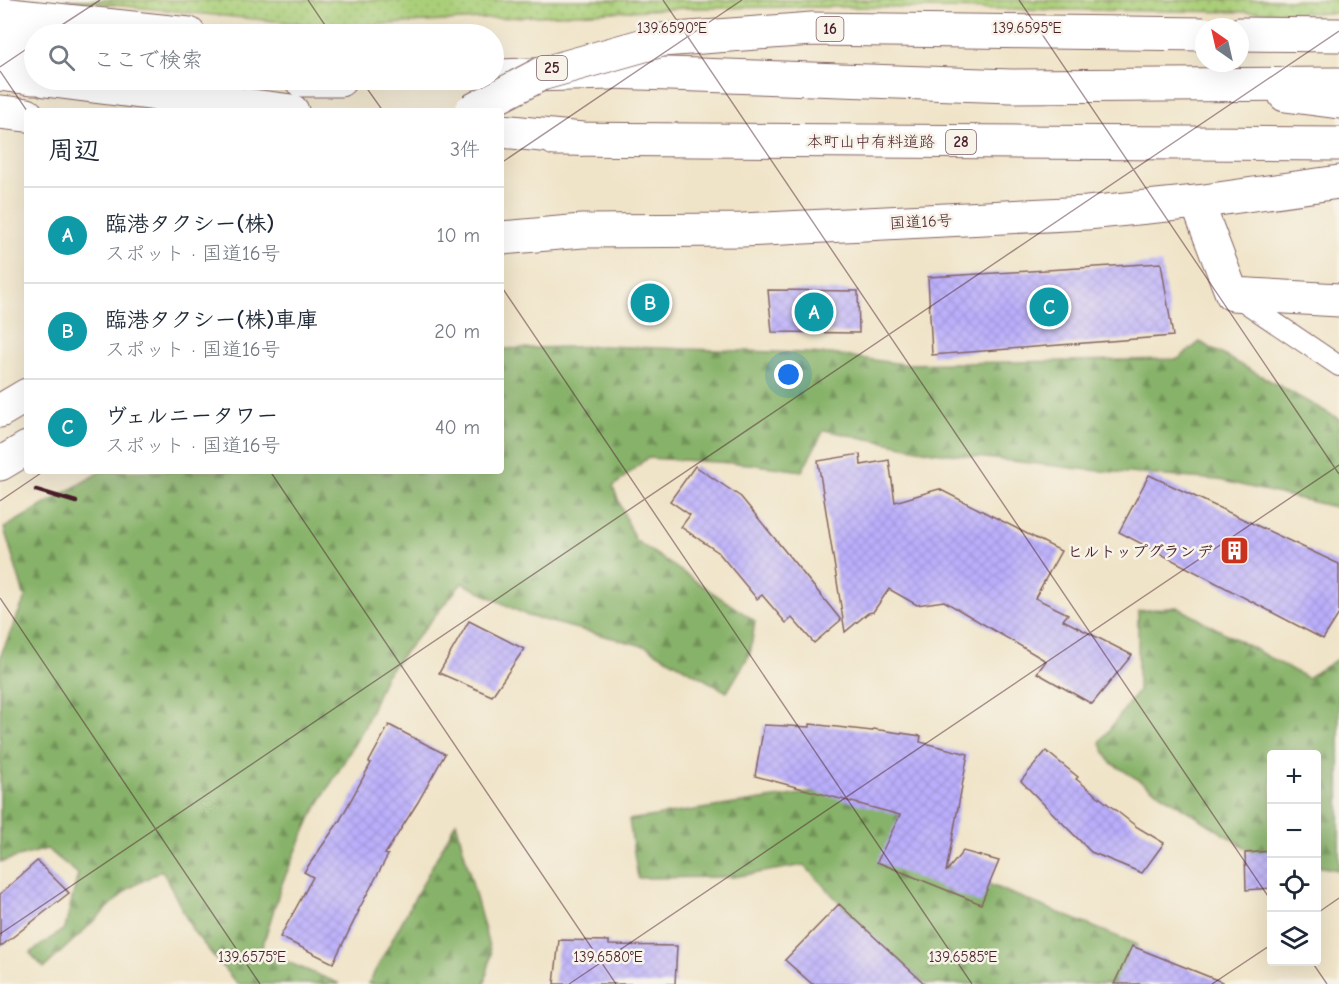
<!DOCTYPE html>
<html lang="ja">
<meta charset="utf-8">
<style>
:root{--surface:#fff;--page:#f2f2f3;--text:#1f2937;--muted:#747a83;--line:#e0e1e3;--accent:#7c3aed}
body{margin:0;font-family:"Comic Neue","Klee One",sans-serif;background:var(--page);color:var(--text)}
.controls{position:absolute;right:18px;bottom:18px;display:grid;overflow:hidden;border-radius:6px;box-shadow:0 6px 24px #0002}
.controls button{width:54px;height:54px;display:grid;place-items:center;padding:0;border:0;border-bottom:2px solid var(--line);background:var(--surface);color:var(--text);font:30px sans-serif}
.compass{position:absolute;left:1195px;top:18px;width:54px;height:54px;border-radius:50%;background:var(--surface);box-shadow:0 6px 24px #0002;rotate:326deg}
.you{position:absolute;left:789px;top:375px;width:21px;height:21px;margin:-15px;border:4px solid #fff;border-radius:50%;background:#1a73e8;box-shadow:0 0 0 9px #1a73e833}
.badge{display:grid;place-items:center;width:39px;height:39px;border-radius:50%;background:var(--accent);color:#fff;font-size:20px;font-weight:700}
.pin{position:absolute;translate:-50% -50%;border:3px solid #fff;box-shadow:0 2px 6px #0006}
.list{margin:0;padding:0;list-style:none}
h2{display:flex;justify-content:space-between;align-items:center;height:78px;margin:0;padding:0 24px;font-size:26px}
h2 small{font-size:20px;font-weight:400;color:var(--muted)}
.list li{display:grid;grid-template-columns:39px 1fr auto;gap:18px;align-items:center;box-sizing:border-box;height:96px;padding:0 24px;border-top:2px solid var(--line)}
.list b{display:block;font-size:22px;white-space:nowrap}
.list p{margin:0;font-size:20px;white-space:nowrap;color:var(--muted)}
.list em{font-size:20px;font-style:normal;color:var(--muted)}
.icon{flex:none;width:33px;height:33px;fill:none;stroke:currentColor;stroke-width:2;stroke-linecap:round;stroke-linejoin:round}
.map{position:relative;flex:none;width:1339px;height:984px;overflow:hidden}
.search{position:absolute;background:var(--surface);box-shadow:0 6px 24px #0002;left:24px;top:24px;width:480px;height:66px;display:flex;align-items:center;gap:15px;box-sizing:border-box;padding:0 21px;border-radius:33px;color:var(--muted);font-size:22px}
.panel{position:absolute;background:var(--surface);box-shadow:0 6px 24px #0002;left:24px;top:108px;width:480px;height:366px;border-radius:6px}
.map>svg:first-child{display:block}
.green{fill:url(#green-dots);stroke:#7a7752;stroke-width:1.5}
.forest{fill:url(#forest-firs);stroke:#68684a;stroke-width:1.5}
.building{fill:url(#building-cross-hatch)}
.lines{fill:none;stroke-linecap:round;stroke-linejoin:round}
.service-casing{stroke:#846462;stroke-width:22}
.minor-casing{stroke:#846462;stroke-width:35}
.tertiary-casing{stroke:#846462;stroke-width:35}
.primary-casing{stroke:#846462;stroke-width:35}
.trunk-casing{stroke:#846462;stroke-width:35}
.motorway-casing{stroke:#846462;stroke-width:35}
.service{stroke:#fff;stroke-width:20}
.minor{stroke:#fff;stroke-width:33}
.tertiary{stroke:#fff;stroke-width:33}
.primary{stroke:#fff;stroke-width:33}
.trunk{stroke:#fff;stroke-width:33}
.motorway{stroke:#fff;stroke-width:33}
.rail{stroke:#4a1f2b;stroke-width:4.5}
.trunk-bridge-casing{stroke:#846462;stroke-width:35;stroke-linecap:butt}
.trunk-bridge{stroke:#fff;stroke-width:33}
.ticks{fill:none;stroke:#4a1f2b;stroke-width:1.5;stroke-opacity:0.45}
.labels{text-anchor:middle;stroke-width:5;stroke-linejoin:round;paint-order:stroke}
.shield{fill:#f7f3e8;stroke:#7e5f64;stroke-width:1.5}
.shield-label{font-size:15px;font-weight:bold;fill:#4a1f2b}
.street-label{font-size:16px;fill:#4a1f2b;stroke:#f7f3e8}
.poi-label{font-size:16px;font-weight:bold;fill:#4a1f2b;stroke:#f7f3e8;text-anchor:end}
.ticks-label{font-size:15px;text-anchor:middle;fill:#4a1f2b;stroke:#f7f3e8;stroke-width:5;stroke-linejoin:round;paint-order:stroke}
</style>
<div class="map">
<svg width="1339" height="984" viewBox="0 0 1339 984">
<defs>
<pattern id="green-dots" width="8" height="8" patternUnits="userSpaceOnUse" patternTransform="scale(1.5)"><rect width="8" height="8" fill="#aacf79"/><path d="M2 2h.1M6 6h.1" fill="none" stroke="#94b169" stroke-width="1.8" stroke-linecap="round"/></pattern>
<pattern id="forest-firs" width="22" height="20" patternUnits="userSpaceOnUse" patternTransform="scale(1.5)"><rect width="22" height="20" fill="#87b269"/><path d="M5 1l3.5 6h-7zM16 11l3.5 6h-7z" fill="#709057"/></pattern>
<pattern id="building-cross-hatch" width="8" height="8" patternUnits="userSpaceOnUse" patternTransform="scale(1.5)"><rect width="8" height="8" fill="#baaefc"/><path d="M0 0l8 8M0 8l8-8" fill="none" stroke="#a195d8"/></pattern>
</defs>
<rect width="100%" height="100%" fill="#f7f3e8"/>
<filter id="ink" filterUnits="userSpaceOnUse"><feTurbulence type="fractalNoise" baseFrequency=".0167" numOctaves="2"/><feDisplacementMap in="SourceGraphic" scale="12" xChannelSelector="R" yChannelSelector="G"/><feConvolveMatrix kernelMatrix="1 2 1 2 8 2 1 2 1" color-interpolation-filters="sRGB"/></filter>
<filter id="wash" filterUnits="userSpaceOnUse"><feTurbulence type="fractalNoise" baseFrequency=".008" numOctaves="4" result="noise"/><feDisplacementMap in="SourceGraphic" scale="24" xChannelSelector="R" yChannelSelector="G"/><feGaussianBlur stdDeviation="1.35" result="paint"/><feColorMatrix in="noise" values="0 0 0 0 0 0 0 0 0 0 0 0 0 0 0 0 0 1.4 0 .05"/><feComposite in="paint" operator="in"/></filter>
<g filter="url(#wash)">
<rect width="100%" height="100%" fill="#f0e4c8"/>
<!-- green -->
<path class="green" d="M64,0H1339V13L836,7L686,8L334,27Z"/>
<!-- forest -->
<path class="forest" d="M1200,342L1339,419V508L1219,480L1089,470L933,452L824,430L802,471L750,464L647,458L613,487L635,540L755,621L750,654L727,692L647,647L528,616L462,583L385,676L364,728L311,817L281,886L261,951L340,984H237L193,931L162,870L128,889L44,968L30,953L65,928L78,874L47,849L0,862V657L25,598L4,528L102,471H501V349L602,346L830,354L903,364L1178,359Z
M1177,607L1307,678L1339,658V870L1317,866L1316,754H1272L1271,857L1254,853L1110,762L1100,742L1138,691V611Z
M867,784L953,870L1136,944L1145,984H926L877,942L804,865L733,877L638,878L629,820Z
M456,822L491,954L485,984H368Z"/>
<g id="blocks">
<!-- building -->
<path class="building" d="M1161,263L1173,336L932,355L928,277Z
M768,290L858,291L859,333L772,332Z
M860,454L861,465L889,460L895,502L939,489L1061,551L1035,598L1068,614L1063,620L1132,655L1092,704L1037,673L1046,661L944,601L917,605L889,589L873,612L868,613L845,632L818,461Z
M695,466L741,497L841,620L814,643L792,618L786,623L762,595L757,599L718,552L681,527L690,515L670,501Z
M1149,475L1339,564V614L1323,639L1119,532Z
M469,621L524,649L492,696L439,673Z
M810,724L872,731L873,729L921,736L920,742L968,754L946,872L963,851L999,861L981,904L877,862L900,815L755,776L764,725L810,727Z
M389,725L445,754L418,802L385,854L388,855L358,911H359L333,963L280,937L313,877L304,872L340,820L371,763L369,762Z
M1046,751L1078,777L1076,779L1137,827L1164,843L1142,873L1091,852L1021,781Z
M1272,851V888L1246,890L1245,853Z
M37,861L69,893L0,947V894Z
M839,904L867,930L925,984H812L785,960Z
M559,940L609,941V945L677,946L675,984H554Z
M1132,946L1222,982L1221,984H1114Z"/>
</g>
</g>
<g filter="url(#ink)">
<use href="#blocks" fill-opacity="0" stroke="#846462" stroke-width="1.5"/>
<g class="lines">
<defs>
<path id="service" d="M1237,297L1339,366"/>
<path id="minor" d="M1197,202L1232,294L1339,300"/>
<path id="tertiary" d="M1285,95L1339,102"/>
<path id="primary" d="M0,14L189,34
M582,71L1011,86L1339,84
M0,112L27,115
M555,139L1339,144"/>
<path id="trunk" d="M1240,34L1339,35
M501,238L582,231L743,230L1087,213L1197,202L1339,182
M0,411L27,395
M0,464L27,448"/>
<path id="motorway" d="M0,46L34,50
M0,74L34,78
M494,76L611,73
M45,80L292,111
M301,80H340
M501,131L582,139"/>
</defs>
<!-- service casing -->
<use href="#service" class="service-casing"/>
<!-- minor casing -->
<use href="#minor" class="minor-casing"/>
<!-- tertiary casing -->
<use href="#tertiary" class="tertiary-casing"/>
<!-- primary casing -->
<use href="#primary" class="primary-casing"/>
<!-- trunk casing -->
<use href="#trunk" class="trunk-casing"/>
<!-- motorway casing -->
<use href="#motorway" class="motorway-casing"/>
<!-- service -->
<use href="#service" class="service"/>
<!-- minor -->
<use href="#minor" class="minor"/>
<!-- tertiary -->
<use href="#tertiary" class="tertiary"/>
<!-- primary -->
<use href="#primary" class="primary"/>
<!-- trunk -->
<use href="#trunk" class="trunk"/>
<!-- motorway -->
<use href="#motorway" class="motorway"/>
<!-- rail -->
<path class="rail" d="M36,490L76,502"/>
<defs>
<path id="trunk-bridge" d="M471,111L541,74L662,40L812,29L1204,34"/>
</defs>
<!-- trunk-bridge casing -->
<use href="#trunk-bridge" class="trunk-bridge-casing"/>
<!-- trunk-bridge -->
<use href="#trunk-bridge" class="trunk-bridge"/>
</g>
</g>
<!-- ticks -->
<path class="ticks" d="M308,0L331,34M663,0L1272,902M1019,0L1339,474M48,34L100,0M0,67L34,44M0,71L27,111M361,80L383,111M501,163L742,0M501,286L972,984M270,471L616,984M0,501L44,471M0,598L260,984M1316,914L1339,898M0,934L1339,31M1312,962L1327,984M569,984L1339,465M1212,984L1272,944"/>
<!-- icons -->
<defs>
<symbol id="building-square" viewBox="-11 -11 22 22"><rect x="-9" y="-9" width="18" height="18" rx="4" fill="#c8321e" stroke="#f7f3e8"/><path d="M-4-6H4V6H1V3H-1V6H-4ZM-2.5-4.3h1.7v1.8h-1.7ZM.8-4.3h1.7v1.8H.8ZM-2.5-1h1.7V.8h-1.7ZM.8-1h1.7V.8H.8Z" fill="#fff"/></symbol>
</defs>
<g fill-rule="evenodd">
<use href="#building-square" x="1218" y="534" width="33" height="33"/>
</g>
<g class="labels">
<!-- shield labels -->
<g class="shield">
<rect x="816.5" y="17" width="27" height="24" rx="4.5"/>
<rect x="537" y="56" width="30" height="24" rx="4.5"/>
<rect x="946" y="130" width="30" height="24" rx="4.5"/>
</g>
<g class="shield-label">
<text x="830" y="34">16</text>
<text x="552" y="73">25</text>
<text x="961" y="147">28</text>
</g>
<!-- street labels -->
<g class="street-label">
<text x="871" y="147">本町山中有料道路</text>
<text transform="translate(921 221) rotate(-3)" y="6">国道16号</text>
</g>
<!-- poi labels -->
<g class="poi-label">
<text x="1213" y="557">ヒルトップグランデ</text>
</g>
</g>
<g class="ticks-label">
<text x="672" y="33">139.6590°E</text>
<text x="1027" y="33">139.6595°E</text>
<text x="252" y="962">139.6575°E</text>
<text x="608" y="962">139.6580°E</text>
<text x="963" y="962">139.6585°E</text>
</g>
</svg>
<div class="controls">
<button>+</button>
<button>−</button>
<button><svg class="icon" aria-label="locate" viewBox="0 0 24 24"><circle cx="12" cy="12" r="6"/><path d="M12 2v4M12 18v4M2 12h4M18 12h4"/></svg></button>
<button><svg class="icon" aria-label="layers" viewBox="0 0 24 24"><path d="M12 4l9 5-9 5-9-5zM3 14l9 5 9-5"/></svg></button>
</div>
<svg class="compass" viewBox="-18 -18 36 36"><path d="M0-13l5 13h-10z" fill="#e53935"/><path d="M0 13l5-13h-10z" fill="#747a83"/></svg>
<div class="you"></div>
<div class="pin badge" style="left:814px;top:312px;background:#0f9aa8">A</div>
<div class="pin badge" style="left:650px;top:303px;background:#0f9aa8">B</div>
<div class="pin badge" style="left:1049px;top:307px;background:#0f9aa8">C</div>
<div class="search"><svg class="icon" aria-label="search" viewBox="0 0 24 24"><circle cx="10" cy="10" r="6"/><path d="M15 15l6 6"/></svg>ここで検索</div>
<section class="panel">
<h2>周辺<small>3件</small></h2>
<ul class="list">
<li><span class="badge" style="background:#0f9aa8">A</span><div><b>臨港タクシー(株)</b><p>スポット · 国道16号</p></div><em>10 m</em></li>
<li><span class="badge" style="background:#0f9aa8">B</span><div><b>臨港タクシー(株)車庫</b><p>スポット · 国道16号</p></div><em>20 m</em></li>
<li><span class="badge" style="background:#0f9aa8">C</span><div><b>ヴェルニータワー</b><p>スポット · 国道16号</p></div><em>40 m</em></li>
</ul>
</section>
</div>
